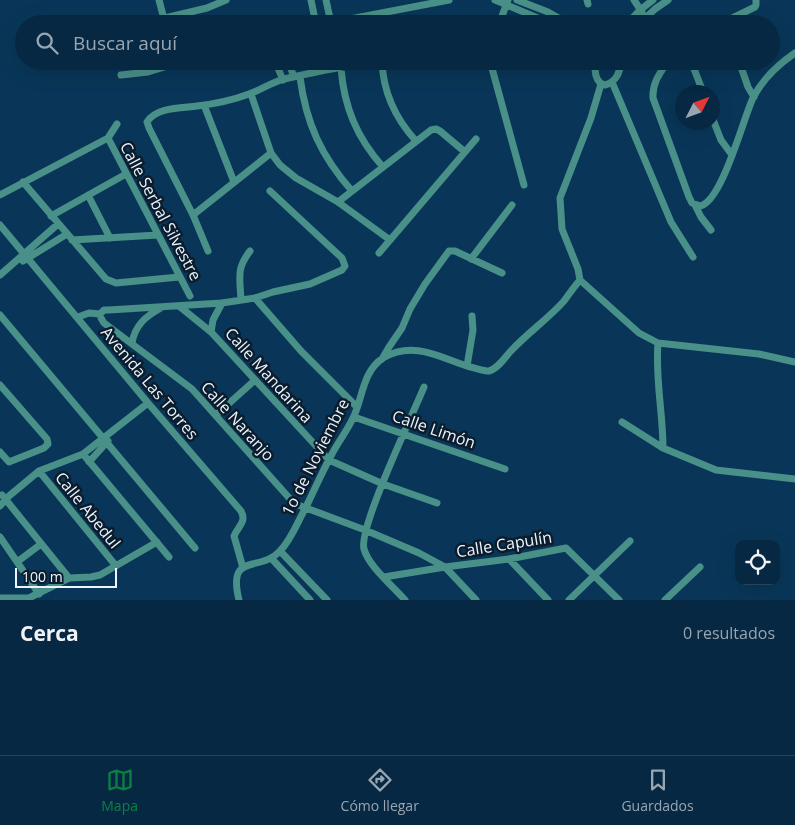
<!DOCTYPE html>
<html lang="es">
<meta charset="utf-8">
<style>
:root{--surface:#072842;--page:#103049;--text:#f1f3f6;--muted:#98a6b2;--line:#28445b;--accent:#0b8043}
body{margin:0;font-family:"Open Sans",sans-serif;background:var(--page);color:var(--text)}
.controls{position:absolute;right:15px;bottom:15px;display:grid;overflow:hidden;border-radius:10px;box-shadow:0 5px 20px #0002}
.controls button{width:45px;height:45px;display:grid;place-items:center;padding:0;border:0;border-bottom:1px solid var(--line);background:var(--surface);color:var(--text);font:25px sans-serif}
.compass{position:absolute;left:675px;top:85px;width:45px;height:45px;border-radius:50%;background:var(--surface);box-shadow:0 5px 20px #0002;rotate:48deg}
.scale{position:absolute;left:15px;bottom:12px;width:102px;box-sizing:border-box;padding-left:5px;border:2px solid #ecf5fe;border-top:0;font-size:14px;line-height:18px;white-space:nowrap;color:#ecf5fe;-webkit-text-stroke:4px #0b1c2c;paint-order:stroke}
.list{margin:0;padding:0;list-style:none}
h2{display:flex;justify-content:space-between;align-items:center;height:65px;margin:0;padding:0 20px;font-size:21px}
h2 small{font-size:16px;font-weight:400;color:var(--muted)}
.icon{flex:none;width:28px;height:28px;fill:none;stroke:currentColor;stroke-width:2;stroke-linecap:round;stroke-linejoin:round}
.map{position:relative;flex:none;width:795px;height:600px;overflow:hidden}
.search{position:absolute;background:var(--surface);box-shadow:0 5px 20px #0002;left:15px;right:15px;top:15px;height:55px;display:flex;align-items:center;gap:12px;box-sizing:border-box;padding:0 18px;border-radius:28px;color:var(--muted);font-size:19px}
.sheet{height:155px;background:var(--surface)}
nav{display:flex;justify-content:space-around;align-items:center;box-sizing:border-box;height:70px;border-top:1px solid var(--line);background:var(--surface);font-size:14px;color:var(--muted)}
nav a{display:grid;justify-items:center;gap:2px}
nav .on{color:var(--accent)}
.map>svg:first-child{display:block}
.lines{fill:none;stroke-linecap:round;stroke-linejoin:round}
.minor{stroke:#499089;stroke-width:7}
.labels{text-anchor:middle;stroke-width:5;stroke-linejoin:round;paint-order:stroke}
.street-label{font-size:16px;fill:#ecf5fe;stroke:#0b1c2c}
</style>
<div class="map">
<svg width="795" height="600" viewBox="0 0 795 600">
<rect width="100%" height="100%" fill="#093658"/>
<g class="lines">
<!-- minor -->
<path class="minor" d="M159,0L164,19
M311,0L316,24
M326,0L331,23
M495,0L552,24
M517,0L548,12L569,24
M587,0L588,4
M634,0L642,12
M148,22L207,8L226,0
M324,24L449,0
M499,24L508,0
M627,24L640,10L653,0
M639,24L655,9L668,0
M720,24L755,7L756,5V0
M275,61L283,80
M288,61L294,77
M382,61C383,93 395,118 416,141
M490,61L524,185
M596,61C594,70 595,83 605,85C616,82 621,72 620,61
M668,61C660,73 652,83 653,98L689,197L692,203L700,206C722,202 743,119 753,98C762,80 779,64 795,53
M691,61L703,92
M739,61L748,87L754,97
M341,68C344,107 357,138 383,167
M121,75L148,72L184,61
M300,77C306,123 321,156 352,191
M612,82L671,222L693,257
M251,94L271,153L280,165L296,178L338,202L390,240
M204,105L234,182
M712,117L721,140L732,155
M108,138L190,296
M23,182L106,279L116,283L179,277
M0,195L108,138L117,124
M88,195L110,238
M338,202L431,130L436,129L440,131L465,152
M695,205L701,217L711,230
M193,215L271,153
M51,216L126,174
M0,225L148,403L241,511C247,522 238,526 234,536L243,568
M72,240L158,235
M208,251L193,215L149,128L147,122C156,107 182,108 197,106C214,104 233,100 249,94C260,90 269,84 281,80C310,72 341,68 371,61
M379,253L476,139
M471,259L512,205
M23,261L67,234
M0,275L58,224
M580,280L639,333L658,343L759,354L795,362
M255,298L301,351L357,407
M241,300C240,278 236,269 250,251
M179,306L211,332L329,460L383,484L437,503
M100,314L101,318L104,323L192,389L291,500L298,505L365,530L419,553L445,567L509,559L566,548L619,600
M0,315L195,548
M78,317L89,313L100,314L104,310H109L222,303L255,298L273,292L310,284L342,270L345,266L342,258L270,191
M211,332L213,320L222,303
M132,343C135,325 146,316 161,308
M658,343C655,378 663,413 663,448
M382,359L389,347L402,328L410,309L425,284L449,251H455L502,273
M467,366L473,330L472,316
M0,385L47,439L48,444L44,448L9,462L0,452
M216,415L255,380
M354,417L505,469
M622,422L663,448L716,470L795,479
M83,454L169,557
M89,462L108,441
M39,471L116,566
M2,495L69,578
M0,506L9,496L39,471L83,454L148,403
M0,537L39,594
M280,551L327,600
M272,559L310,600
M509,559L548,600
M17,562L41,544
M384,577L445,567L476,600
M0,598H29L69,578L91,577L100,575L157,542
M239,600C227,551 260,573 280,551C291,540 297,523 305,509C314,491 322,472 332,454C338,442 347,431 353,418C363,398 362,372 383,358C414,340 441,358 470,367C476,368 483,371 489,371C497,369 504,359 509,353C526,334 547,320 564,301C569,294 574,287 580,280L578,269L562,229L560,198L591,118L601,84
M405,600C393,586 369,567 364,549C358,529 413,414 424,387
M569,600L630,541
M665,600L700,567"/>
</g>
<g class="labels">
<!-- street labels -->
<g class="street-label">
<text transform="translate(161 211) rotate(62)" y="6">Calle Serbal Silvestre</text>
<text transform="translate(269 375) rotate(48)" y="6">Calle Mandarina</text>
<text transform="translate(150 383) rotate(50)" y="6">Avenida Las Torres</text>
<text transform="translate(238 421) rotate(48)" y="6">Calle Naranjo</text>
<text transform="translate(434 429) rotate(19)" y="6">Calle Limón</text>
<text transform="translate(315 457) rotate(-63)" y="6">1o de Noviembre</text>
<text transform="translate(88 510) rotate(51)" y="6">Calle Abedul</text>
<text transform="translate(504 544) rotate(-9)" y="6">Calle Capulín</text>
</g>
</g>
</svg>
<div class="controls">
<button><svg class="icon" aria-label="locate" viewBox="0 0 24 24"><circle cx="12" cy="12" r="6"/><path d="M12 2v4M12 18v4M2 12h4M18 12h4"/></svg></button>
</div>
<svg class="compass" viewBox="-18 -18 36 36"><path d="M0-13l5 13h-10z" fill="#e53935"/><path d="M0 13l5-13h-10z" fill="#98a6b2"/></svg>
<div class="scale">100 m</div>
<div class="search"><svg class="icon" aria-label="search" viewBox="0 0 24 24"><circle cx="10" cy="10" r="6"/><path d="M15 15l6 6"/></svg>Buscar aquí</div>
</div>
<section class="sheet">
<h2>Cerca<small>0 resultados</small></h2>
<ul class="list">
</ul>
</section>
<nav>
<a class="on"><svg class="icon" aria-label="map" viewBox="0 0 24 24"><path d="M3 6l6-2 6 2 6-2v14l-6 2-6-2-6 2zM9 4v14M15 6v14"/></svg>Mapa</a>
<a><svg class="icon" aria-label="directions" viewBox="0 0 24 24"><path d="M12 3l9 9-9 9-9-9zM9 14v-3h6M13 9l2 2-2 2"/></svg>Cómo llegar</a>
<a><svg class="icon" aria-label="saved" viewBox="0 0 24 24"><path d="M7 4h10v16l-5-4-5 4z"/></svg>Guardados</a>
</nav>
